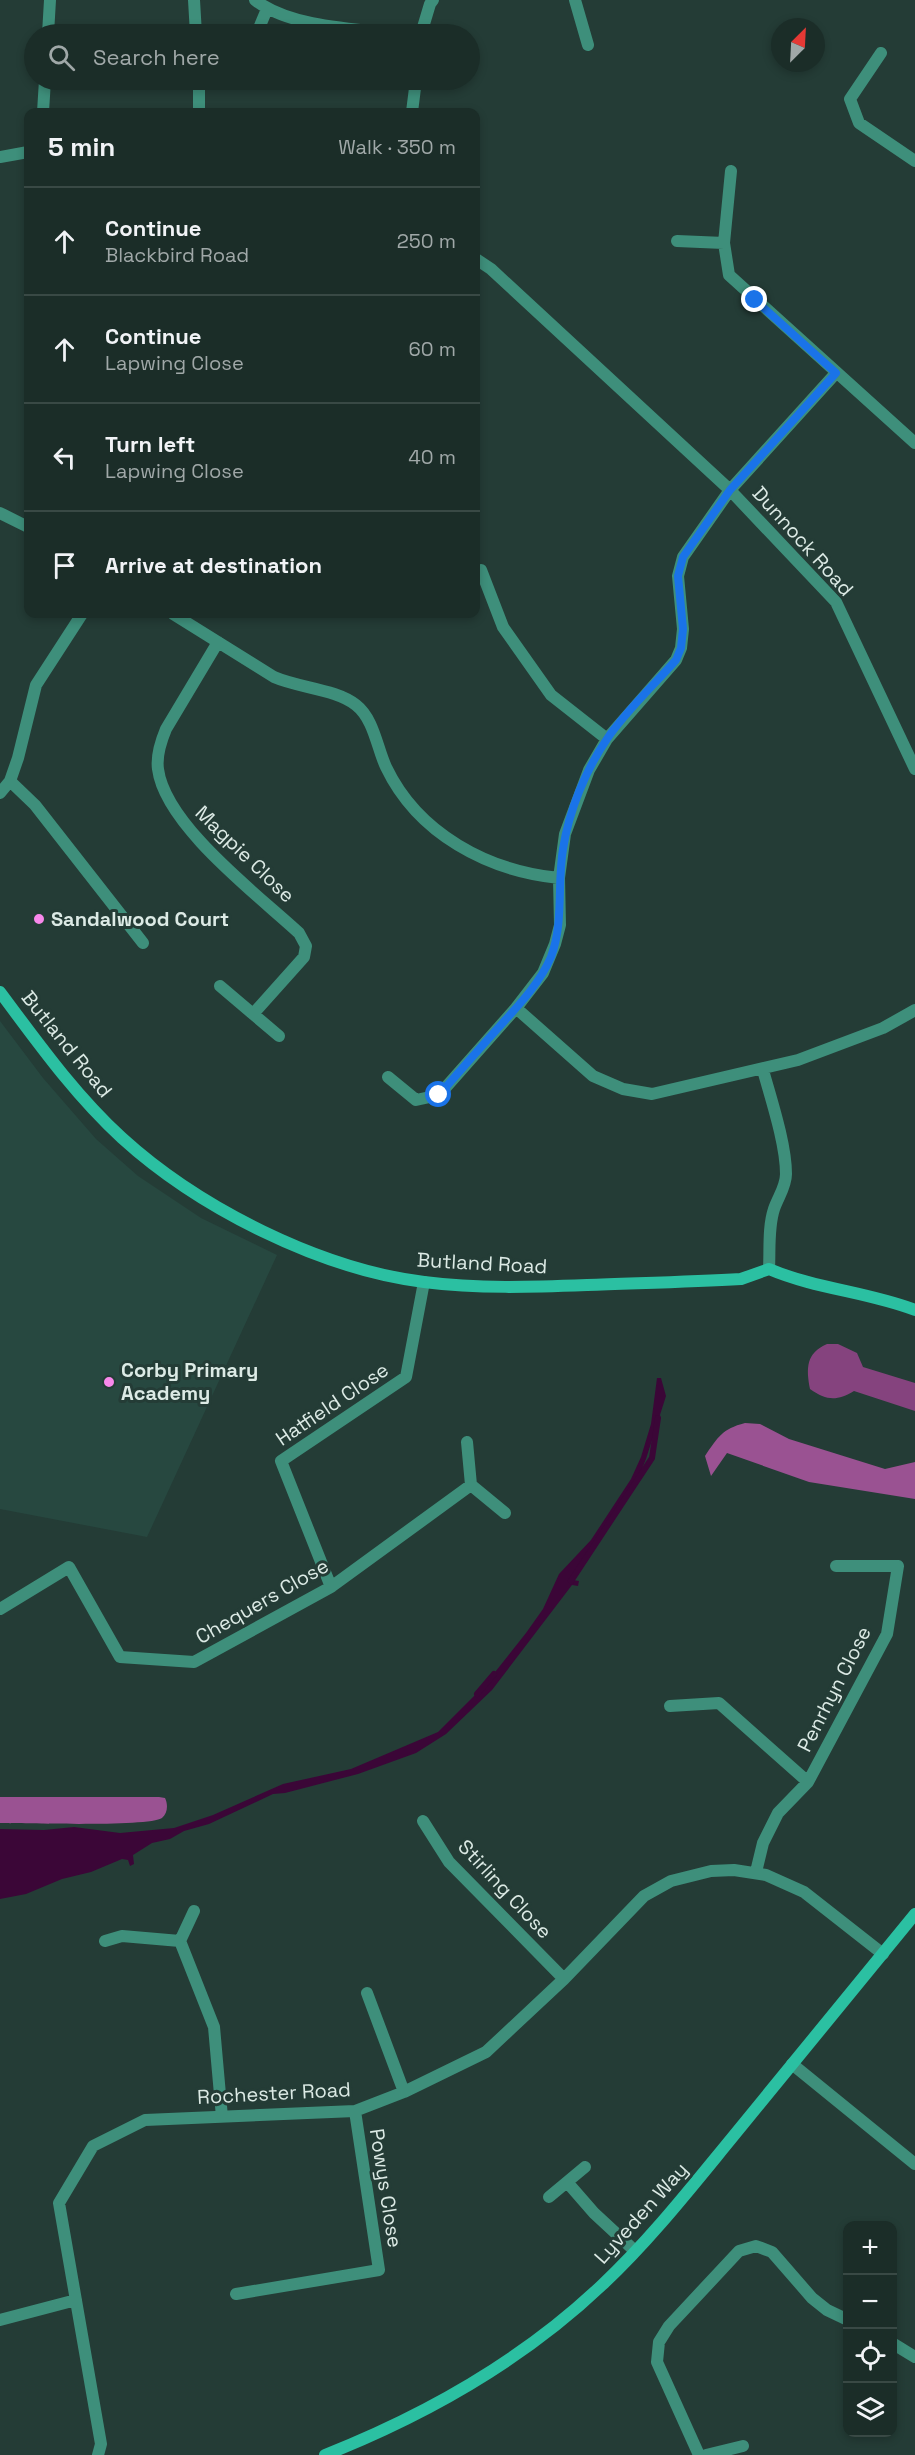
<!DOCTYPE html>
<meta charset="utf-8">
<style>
:root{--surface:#1b2d28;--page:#283934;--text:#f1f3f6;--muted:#a0a8a8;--line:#394945}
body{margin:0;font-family:"Space Grotesk",sans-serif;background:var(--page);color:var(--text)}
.controls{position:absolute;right:18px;bottom:18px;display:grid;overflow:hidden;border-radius:12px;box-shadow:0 3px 9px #0003}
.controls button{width:54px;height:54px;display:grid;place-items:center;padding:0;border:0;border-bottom:2px solid var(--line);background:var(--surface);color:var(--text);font:30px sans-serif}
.compass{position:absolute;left:771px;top:18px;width:54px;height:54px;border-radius:50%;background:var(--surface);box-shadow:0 3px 9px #0003;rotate:24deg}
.stop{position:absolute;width:18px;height:18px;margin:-14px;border:4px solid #1a73e8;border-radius:50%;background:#fff}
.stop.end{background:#1a73e8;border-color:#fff;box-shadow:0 2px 6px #0008}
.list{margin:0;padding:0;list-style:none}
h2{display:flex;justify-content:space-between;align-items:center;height:78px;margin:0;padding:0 24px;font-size:26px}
h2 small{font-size:20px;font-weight:400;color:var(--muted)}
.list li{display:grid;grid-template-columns:39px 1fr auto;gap:18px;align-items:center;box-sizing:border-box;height:108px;padding:0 24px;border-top:2px solid var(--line)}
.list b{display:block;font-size:22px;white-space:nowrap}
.list p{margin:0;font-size:20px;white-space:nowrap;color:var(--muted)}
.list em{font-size:20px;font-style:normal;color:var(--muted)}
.icon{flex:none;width:33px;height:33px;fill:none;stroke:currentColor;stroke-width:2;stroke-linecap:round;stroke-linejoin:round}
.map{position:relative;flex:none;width:915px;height:2455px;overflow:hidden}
.search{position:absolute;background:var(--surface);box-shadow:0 3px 9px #0003;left:24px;top:24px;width:456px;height:66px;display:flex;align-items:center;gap:15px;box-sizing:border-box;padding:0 21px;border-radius:33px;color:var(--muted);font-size:22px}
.panel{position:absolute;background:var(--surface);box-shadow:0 3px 9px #0003;left:24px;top:108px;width:456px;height:510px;border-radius:12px}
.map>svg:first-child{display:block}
.built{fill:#274840}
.green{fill:#85437e}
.forest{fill:#9a5292}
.water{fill:#3b0637}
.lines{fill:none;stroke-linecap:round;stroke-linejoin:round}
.stream{stroke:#3b0637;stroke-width:6}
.street{stroke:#3e8f7b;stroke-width:12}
.secondary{stroke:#2bc0a2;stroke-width:12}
.route{stroke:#1a73e8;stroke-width:8}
.poi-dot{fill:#f888eb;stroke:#243c36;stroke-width:2}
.labels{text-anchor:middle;stroke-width:6;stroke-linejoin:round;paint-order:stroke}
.street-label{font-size:20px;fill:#dceae5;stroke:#243c36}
.poi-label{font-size:20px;font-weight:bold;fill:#dceae5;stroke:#243c36;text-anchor:start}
</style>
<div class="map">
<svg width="915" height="2455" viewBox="0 0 915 2455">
<rect width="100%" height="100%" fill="#243c36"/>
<!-- built -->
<path class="built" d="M0,1021L43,1078L96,1139L138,1176L201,1218L277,1255L147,1537L0,1509Z"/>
<!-- green -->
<path class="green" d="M827,1344H838L857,1353L863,1367L915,1383V1411L854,1391C837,1401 827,1401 810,1389C806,1368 806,1353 827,1344Z"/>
<!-- forest -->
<path class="forest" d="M745,1423L760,1424L789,1439L885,1469L915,1462V1499L809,1482L727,1453L711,1476L705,1456C718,1437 722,1429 745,1423Z
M0,1797H159L165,1798C168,1804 168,1813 162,1818C150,1827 23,1823 0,1823Z"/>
<!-- water -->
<path class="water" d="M657,1378H661L666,1396L646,1459L638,1478L576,1571L573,1580L579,1581L578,1586L572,1585L492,1690L446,1734L416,1753L358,1774L285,1793L273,1794L209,1824L184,1831L170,1839L152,1843L133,1855L134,1864L130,1866L128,1860L122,1859L91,1872L62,1879L26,1894L0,1899V1829L44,1830L74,1827L120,1833L174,1828L213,1815L283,1784L351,1769L438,1732L484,1686L526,1633L543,1609L559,1574L591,1540L631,1479L641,1457L651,1424Z"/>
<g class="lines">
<!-- stream -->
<path class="stream" d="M571,1581L652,1458L658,1418
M477,1694L494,1674"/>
<!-- street -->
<path class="street" d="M194,0L196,34
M255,0C291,28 357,29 402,34
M575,0L588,45
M257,33L267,9
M48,34L50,0
M421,34L430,4L433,0
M881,53L850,99L859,123L915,161
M199,80V112
M43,112L45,80
M412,112L416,80
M0,157L28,152
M731,171L724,243L729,275L915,443
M677,241L724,243
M476,259L491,269L730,490L836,602L915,769
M836,373L730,490L683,557L678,576L683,629L681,648L676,660L607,739L589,770L565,834L559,878L560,925L555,944L543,973L516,1008L593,1076L623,1089L652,1094L798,1060L883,1028L915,1010
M0,513L28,527
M481,570L503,627L551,695L607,739
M173,614L274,677C299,688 336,689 356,705C374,719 377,748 386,767C418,834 488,871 559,878
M218,642L166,729C161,741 156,755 158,769C165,825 258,895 299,933L306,946L304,957L253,1014
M10,781L35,805L143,943
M0,793L10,781L18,758L36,685L82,614
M220,986L279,1036
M763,1070C771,1099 786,1144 786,1174C786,1187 778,1197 774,1209C768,1227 770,1249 769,1269
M388,1077L416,1100L439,1095L516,1008
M467,1442L471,1485
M331,1587L281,1461L406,1377L424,1282
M0,1609L69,1567L120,1657L194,1662L331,1587L471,1485L505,1513
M670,1706L719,1703L808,1782
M423,1821L449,1862L564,1979
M756,1872L763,1843L778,1813L808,1782L887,1634L898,1566H836
M105,1941L122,1936L180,1941L214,2027L222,2117
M180,1941L194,1911
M367,1993L404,2092
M792,2064L915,2164
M567,2182L594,2213L635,2251
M549,2197L585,2167
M236,2294L379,2270L355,2111
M0,2320L76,2300
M892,2343L915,2357
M98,2455L101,2444L59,2203L93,2146L145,2120L355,2111L404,2092L486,2052L564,1979L644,1896L671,1881L711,1871L734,1870L766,1875L804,1892L883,1954
M699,2455L657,2362L659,2342L669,2326L739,2251L756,2246L772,2252L812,2298L827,2310L848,2320
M706,2455L743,2446"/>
<!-- secondary -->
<path class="secondary" d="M0,992C38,1043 75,1095 122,1138C199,1208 320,1269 424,1282C478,1289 533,1287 587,1285C639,1283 690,1282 741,1279L769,1269C816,1289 868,1292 915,1310
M325,2455C426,2415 523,2360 602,2285C649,2241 690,2189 731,2139C793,2064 854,1989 915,1914"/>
</g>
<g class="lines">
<!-- route -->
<path class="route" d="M439,1095C459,1072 479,1049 499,1027C518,1006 540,983 551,957C564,922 557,885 563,849C569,811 585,771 607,739C625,712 654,685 676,660L681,648L683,629L678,576L683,557L730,490L836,373L755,300"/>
</g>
<!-- markers -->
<g class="poi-dot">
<circle cx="39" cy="919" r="6"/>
<circle cx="109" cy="1382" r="6"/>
</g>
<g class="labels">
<!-- street labels -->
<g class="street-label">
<text transform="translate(803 541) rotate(48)" y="7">Dunnock Road</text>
<text transform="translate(245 854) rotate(44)" y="7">Magpie Close</text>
<text transform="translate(67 1044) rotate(51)" y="7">Butland Road</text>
<text transform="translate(482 1263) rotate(3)" y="7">Butland Road</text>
<text transform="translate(332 1404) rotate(-34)" y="7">Hatfield Close</text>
<text transform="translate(262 1601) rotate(-30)" y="7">Chequers Close</text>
<text transform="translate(834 1689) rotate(-63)" y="7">Penrhyn Close</text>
<text transform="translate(505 1889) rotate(47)" y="7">Stirling Close</text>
<text transform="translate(274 2093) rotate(-3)" y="7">Rochester Road</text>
<text transform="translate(386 2188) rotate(81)" y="7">Powys Close</text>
<text transform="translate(641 2213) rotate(-48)" y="7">Lyveden Way</text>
</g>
<!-- poi labels -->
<g class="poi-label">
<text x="51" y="926">Sandalwood Court</text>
<text x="121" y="1377">Corby Primary<tspan x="121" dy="23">Academy</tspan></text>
</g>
</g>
</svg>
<div class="controls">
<button>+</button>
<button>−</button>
<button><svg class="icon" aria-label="locate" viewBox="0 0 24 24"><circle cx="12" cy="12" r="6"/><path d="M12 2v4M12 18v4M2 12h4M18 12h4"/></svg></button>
<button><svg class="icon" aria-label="layers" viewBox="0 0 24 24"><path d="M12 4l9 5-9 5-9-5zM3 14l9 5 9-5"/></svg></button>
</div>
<svg class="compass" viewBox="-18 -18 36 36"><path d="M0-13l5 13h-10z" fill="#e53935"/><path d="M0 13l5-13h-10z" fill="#a0a8a8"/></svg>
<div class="stop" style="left:439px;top:1095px"></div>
<div class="stop end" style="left:755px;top:300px"></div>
<div class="search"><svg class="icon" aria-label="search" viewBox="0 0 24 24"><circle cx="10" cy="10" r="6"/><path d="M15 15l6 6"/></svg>Search here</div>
<section class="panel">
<h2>5 min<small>Walk · 350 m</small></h2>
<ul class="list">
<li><svg class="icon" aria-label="ahead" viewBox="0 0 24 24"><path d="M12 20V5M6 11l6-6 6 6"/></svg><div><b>Continue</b><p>Blackbird Road</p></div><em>250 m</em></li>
<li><svg class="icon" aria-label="ahead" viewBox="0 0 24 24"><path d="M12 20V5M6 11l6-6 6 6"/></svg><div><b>Continue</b><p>Lapwing Close</p></div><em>60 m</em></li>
<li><svg class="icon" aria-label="left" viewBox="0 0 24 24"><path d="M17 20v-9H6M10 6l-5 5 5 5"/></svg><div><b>Turn left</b><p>Lapwing Close</p></div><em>40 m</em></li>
<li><svg class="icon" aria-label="arrive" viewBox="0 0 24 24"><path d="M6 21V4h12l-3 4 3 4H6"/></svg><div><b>Arrive at destination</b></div></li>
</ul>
</section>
</div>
